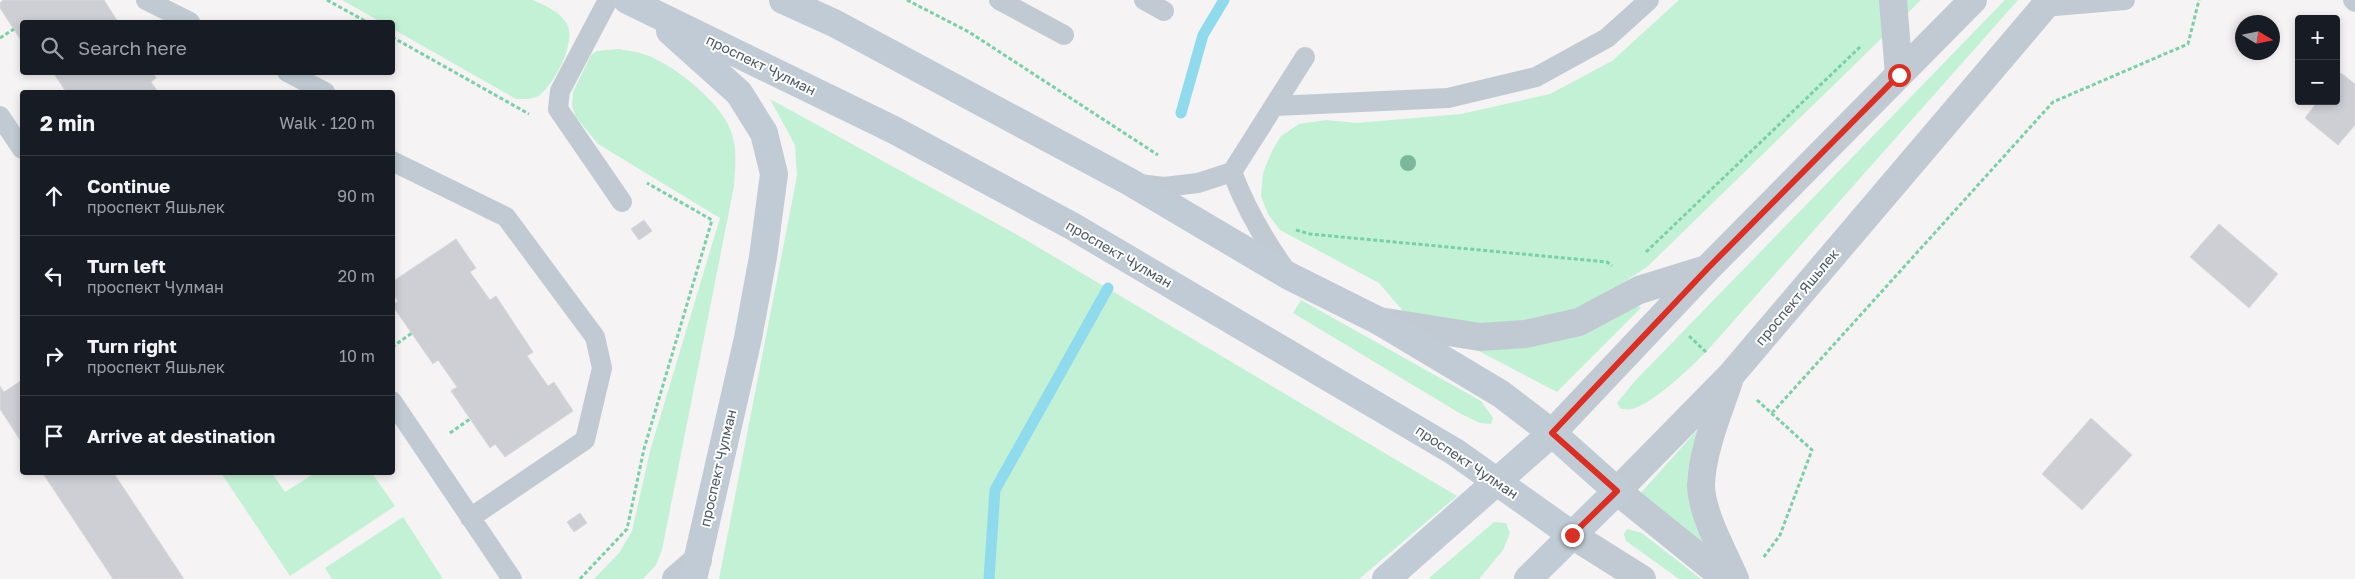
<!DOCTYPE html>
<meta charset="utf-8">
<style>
:root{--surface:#171b24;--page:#20242c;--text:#f1f3f6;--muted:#9ea1a6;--line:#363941}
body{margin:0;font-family:"Golos Text",sans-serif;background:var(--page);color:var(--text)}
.controls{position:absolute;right:15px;top:15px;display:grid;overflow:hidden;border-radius:5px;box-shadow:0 2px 8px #0003}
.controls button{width:45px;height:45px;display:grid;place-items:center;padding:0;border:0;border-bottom:1px solid var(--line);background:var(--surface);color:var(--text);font:25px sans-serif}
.compass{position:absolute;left:2235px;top:15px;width:45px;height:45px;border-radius:50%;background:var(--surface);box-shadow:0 2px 8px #0003;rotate:100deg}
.stop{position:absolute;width:15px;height:15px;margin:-11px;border:4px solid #d93025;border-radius:50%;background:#fff}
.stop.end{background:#d93025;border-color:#fff;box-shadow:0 1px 5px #0008}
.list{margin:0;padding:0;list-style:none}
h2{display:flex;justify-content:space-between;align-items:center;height:65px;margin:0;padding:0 20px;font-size:21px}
h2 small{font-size:16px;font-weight:400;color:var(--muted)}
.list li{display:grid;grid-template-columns:32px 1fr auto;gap:15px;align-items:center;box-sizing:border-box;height:80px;padding:0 20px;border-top:1px solid var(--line)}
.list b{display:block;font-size:19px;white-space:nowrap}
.list p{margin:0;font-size:16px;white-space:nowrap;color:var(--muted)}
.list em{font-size:16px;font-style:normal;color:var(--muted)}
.icon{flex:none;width:28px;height:28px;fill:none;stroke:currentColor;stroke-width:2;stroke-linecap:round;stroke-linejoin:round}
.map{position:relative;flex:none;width:2355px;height:579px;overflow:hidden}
.search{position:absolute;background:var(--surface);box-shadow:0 2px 8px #0003;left:20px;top:20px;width:375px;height:55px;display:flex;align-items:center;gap:12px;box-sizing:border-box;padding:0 18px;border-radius:5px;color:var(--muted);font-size:19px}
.panel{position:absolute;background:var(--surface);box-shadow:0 2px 8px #0003;left:20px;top:90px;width:375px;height:385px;border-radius:5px}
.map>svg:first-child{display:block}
.green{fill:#c3f1d5}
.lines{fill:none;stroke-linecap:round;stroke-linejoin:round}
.stream{stroke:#90daee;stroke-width:11}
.building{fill:#cdcfd5;stroke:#d7d9de}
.path{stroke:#7ad0a6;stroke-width:3;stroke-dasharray:4 2.5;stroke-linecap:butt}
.service{stroke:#c1cad2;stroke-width:20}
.minor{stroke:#c1cad2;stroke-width:28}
.tertiary{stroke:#c1cad2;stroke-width:28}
.secondary{stroke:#c1cbd6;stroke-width:28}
.tree{fill:#7bb799}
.route{stroke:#d93025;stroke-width:6}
.labels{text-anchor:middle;stroke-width:4;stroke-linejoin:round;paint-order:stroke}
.street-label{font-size:14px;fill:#4a5661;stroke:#fff}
</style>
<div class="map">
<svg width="2355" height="579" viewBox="0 0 2355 579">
<rect width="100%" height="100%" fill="#f5f3f3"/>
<!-- green -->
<path class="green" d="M342,0H533C546,6 559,11 567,24C577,41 554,86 538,96C531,100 523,99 516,99L393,29L392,22H381Z
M1679,0H1921L1647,267L1601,297L1565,313L1521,324H1456L1403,311L1379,283L1280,230L1268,214L1261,196L1263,173L1272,151L1281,136L1299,124L1326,120L1357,123L1461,114L1550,94L1612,61Z
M2005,0H2018L1706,352C1690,368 1654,403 1632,409C1629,410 1624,409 1621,409L1617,403L1634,382Z
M619,49C629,51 640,52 649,56C676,67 720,102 730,129C738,148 735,167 734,186L662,550L656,565L643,579H594L619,553L632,531L650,451L720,218L598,144L575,116L572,105L573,92L591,55L597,51Z
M770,99L1021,237L1457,496L1359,579H719L797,176L795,145Z
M1301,300L1481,401L1493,418L1491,424L1480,423L1461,414L1293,313Z
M1634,303L1641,308L1557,392L1473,348L1540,345L1589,329Z
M1699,428C1682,479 1681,502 1710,549L1638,496Z
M221,473H272L285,492L315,473H372L395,506L290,576Z
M403,517L443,579H332L325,568Z
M1494,522L1506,523L1510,533L1503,550L1479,579H1428Z
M1627,529L1642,533L1701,579H1679L1626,541L1624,534Z"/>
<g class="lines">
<!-- stream -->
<path class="stream" d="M1181,113L1203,35L1224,0
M989,579L995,490L1108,288"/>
</g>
<!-- building -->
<path class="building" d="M3,0H104L118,22H22V42L0,8V3Z
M53,72H153L156,78L151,82L158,92H66Z
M2341,73L2355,84V125L2338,145L2305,118L2318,101H2336V79Z
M644,220L652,231L639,240L631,229Z
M2219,224L2278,274L2249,308L2190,257Z
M456,239L476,268L470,272L490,300L496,296L533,352L527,356L548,386L554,382L573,411L505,457L495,444L490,448L451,391L457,387L438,360L433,364L392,305L398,301L392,293V282Z
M22,380V443L0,409V386L4,392Z
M2091,418L2132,455L2082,510L2042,474Z
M42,472H113L184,579H113Z
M580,513L587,523L574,532L567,522Z"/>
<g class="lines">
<!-- path -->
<path class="path" d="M327,0L367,22
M907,0L969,32L1158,155
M392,37L529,114
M0,38L14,29
M1296,230L1310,234L1607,262L1612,266
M1646,252L1862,45
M1689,336L1706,352
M392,347L412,333
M1757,400L1812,450L1780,535L1763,558
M1772,413L2053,102L2188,44L2199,0
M450,433L470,419
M580,579L627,529L644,449L712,220L647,183"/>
<!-- service -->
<path class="service" d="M146,0L190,22
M608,0L560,91L558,109L622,202
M999,0L1064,35
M1144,0L1164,11
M2353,0L2355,2
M2043,7L2125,0
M287,72L325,92
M1275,106L1448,98L1536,77L1607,38L1649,0
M0,116L22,149
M392,161L506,217L595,337L602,368L585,440L470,518
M1232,172C1246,209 1264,240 1287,272
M1139,184L1164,187L1198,183L1232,172L1305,57
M392,401L512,579"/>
<!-- minor -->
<path class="minor" d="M1893,0L1899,75
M676,579L698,560"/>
<!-- tertiary -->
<path class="tertiary" d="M1379,321L1480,337L1525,334L1579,322L1639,290L1707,269
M1729,381C1718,414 1702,451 1701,485C1701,513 1724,553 1735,579
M1552,433L1708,268L1973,0
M1572,535L1642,579
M1726,579L1617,491L1731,375L2050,0"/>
<!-- secondary -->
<path class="secondary" d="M627,0L894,130L1072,226L1455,452L1572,535
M783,0L834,23L1130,182L1289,276L1379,321L1501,394L1552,433L1617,491L1528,579
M670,31L739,93L764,133L774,174L763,257L748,338L693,579
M1386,579L1552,433"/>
</g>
<!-- trees -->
<circle class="tree" cx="1408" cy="163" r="8"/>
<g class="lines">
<!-- route -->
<path class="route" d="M1572,535L1617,491L1552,433L1708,268L1899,75"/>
</g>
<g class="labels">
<!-- street labels -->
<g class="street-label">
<text transform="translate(761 65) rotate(26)" y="5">проспект Чулман</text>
<text transform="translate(1119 254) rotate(30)" y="5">проспект Чулман</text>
<text transform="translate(1797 297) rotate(-50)" y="5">проспект Яшьлек</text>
<text transform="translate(1467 462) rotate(34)" y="5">проспект Чулман</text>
<text transform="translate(718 468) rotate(-77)" y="5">проспект Чулман</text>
</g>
</g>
</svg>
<div class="controls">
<button>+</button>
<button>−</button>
</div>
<svg class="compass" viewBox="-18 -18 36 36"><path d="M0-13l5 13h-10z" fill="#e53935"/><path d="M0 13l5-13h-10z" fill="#9ea1a6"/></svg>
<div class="stop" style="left:1899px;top:75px"></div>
<div class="stop end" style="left:1572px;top:535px"></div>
<div class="search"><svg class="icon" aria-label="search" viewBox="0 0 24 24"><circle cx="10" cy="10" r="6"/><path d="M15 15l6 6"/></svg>Search here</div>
<section class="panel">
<h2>2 min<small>Walk · 120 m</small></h2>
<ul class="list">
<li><svg class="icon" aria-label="ahead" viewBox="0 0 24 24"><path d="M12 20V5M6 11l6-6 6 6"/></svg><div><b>Continue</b><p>проспект Яшьлек</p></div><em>90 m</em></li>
<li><svg class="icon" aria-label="left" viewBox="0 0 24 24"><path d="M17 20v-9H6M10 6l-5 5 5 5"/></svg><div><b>Turn left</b><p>проспект Чулман</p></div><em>20 m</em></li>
<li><svg class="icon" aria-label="right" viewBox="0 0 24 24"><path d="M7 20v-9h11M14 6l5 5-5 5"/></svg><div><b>Turn right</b><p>проспект Яшьлек</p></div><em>10 m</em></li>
<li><svg class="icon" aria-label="arrive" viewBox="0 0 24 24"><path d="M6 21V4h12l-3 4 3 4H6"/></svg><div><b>Arrive at destination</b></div></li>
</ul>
</section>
</div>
